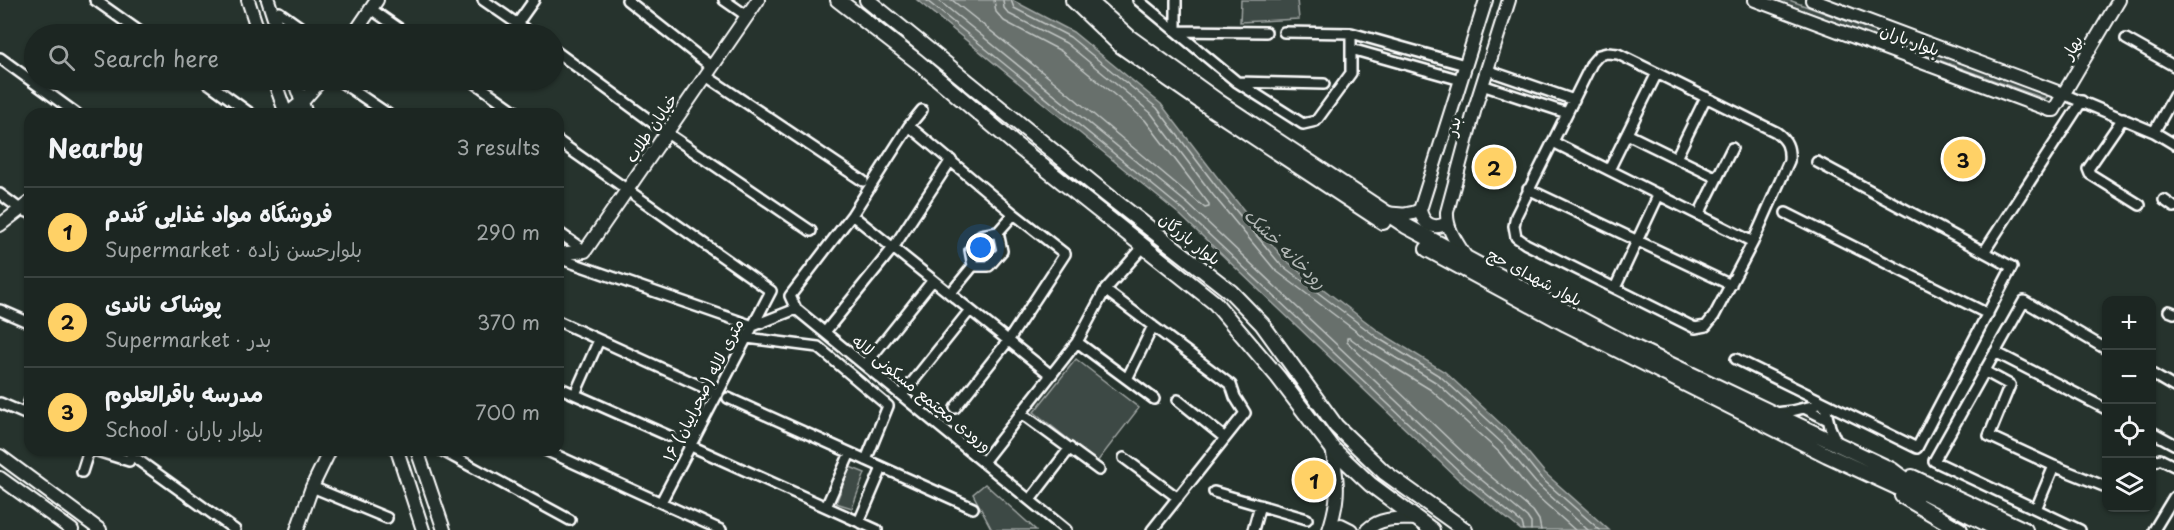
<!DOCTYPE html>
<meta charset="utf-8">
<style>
:root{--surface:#1c2622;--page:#252e2a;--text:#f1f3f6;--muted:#a0a5a5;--line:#3a4340;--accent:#ffd166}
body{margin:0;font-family:"Playpen Sans","Playpen Sans Arabic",sans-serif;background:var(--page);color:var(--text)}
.controls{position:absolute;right:18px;bottom:18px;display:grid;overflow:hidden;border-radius:12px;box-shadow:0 2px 4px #0004}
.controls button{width:54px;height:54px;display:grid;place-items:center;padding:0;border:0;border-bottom:2px solid var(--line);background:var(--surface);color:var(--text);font:30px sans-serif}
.you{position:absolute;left:981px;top:248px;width:21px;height:21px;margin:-15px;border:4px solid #fff;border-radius:50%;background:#1a73e8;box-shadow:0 0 0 9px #1a73e833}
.badge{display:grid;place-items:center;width:39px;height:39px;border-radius:50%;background:var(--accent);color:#111;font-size:20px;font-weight:700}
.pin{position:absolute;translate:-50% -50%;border:3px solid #fff;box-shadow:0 2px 6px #0006}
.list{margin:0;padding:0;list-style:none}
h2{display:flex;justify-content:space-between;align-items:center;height:78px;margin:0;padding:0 24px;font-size:26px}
h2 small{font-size:20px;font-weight:400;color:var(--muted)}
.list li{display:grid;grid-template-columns:39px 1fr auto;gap:18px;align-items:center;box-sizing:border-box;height:90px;padding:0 24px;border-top:2px solid var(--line)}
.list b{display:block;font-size:22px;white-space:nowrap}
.list p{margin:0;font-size:20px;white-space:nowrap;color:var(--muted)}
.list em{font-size:20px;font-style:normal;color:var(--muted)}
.icon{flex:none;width:33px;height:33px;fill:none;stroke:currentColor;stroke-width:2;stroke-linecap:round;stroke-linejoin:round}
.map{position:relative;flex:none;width:2174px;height:530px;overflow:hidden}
.search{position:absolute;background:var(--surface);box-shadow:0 2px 4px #0004;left:24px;top:24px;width:540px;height:66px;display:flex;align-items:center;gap:15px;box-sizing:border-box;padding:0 21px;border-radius:33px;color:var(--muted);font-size:22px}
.panel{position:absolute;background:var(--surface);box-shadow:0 2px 4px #0004;left:24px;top:108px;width:540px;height:348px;border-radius:18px}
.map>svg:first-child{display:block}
.green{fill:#3e4944;stroke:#9ea4a2;stroke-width:1.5}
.water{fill:#67706c;stroke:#a4a9a7;stroke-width:1.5}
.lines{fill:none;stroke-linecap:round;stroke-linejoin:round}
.shore{stroke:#c2c6c4;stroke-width:1.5}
.street-casing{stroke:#fff;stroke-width:14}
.secondary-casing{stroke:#fff;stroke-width:16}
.primary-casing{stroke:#fff;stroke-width:18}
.street{stroke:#26332d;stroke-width:9}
.secondary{stroke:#26332d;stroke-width:12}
.primary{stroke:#26332d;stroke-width:14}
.labels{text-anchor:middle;stroke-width:6;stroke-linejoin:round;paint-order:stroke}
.street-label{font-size:16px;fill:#fff;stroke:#26332d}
.water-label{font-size:18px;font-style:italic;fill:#b3b8b6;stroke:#26332d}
</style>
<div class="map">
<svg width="2174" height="530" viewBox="0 0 2174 530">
<rect width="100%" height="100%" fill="#26332d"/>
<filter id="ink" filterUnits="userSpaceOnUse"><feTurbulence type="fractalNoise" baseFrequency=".0167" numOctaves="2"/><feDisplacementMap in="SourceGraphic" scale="12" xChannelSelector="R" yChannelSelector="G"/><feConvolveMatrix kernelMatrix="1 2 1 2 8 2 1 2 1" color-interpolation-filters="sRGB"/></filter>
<g filter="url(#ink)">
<!-- green -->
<path class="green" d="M1241,0H1297L1299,19L1240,22Z
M1775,0H1789L2046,94L2047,97L2045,99Z
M1076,359L1139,408L1097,462L1034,412Z
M850,467L865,473L852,508L836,503Z
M985,484L1036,530H992L973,494Z"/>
<!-- water -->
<path class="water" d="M917,0H1012L1073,32L1161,104L1224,186L1284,259L1381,333L1445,372L1515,437L1545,473L1609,530H1521L1458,479L1179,214Z"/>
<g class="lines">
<!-- shore -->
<path class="shore" d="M926,0L1183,210L1462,474L1522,523L1524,530
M938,0L1188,204L1467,468L1527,517L1531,523V530
M952,0L1056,83L1205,208L1209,207V204L1145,120L1061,51L1004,21L996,12L994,0
M1003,0L1004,8L1009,14L1066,43L1151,113L1213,195L1275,270L1373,344L1437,383L1505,446L1536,483L1588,530
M1011,0L1014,8L1070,37L1157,108L1219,190L1280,264L1378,338L1441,377L1511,441L1541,478L1600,530
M1541,530L1539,520L1533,511L1473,462L1347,342V338H1350L1369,352L1431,390L1499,452L1530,490L1575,530"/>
<defs>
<path id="street" d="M95,0L143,34
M483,0L532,34
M627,0L712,67
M724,0L747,16
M1138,0L1237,82L1303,124L1316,121L1351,73V33L1284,32
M1176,0V31L1266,32
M371,9L407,34
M279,12L310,34
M517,24L534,0
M1351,33L1465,65
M2126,39L2174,66
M1351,49L1461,80
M554,50L667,133L811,231
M1607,53L1618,54L1776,132C1787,140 1790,147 1789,161L1753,242L1714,316L1706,326L1695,328L1526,244L1516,237L1514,226L1516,216L1592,63L1599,55Z
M0,58L77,114
M1487,70L1574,100
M706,76L863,181
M204,80L251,114
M338,80L388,114
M471,80L519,114
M1237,82L1324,84
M1482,85L1567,113
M2063,94L2154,132L2174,144
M2123,118L2088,169L2090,174L2140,205
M909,126L1014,214L1065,254L1008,341L955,408
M2154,132L2174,96
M1627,134L1717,178
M558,141L771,291L661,502
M1553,142L1753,242
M1676,158L1706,97
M1609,170L1657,73
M1528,189L1731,285
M0,194L20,209L30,213
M2164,200L2174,207
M1786,213L1988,314
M1699,214L1732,148
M852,215L1051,375
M558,232L585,251
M1984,252L2082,101
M558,258L753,326L796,309L1066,530
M973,266L970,250L981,235L998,232L1014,214
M1615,288L1659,194
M1105,290L1231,385L1235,397L1245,413L1152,530
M950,294L973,266H989L1002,251L998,232
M796,309L790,296L852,215L909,126L922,110
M0,310L30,323
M2169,311L2174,313
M558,321L718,394
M825,332L893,248L951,160
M747,338L818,347L888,406L866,460
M1077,342L1154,399
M1995,352L2106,409
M1736,359L1917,448L2012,267L1817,162
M865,365L933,280
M1984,371L2010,385L1989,436L2054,466
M2152,374L2174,387
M1127,379L1153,326
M558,387L669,436
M575,394L599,340
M902,395L970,310
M728,398L973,508
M1178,400L1225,438
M0,403L30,416
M1804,408L1828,420
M25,413L30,400
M1021,413L1099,470
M1776,413L1792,411L1824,403L1830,427L1837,443
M2152,432L2174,444
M691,446L877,530
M94,450L129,461L133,450
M441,450L570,520
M545,450L721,530
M1124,458L1178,498
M138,460L235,530
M983,462L1077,342L1105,290L1144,246
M2152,463L2160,459L2174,466
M82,472L89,450
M312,487L387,518
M1214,492L1307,519
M1030,500L1070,448
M826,507L850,453
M2036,509L2054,466L2106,487
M859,522L882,468
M1253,530L1260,505
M2080,530L1934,461L2024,301L2106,349
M2154,530L2174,497"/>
<path id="secondary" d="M248,0L259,34
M268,0L279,34
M1755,0L2050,110H2054L2119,0
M1812,0L2063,94
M354,34L377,0
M274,80L286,114
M294,80L306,114
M287,114L302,102L321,80
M1420,210C1423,225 1434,230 1447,223
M1388,213C1400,215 1409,216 1420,210L1486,0
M0,225L30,202
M558,254L585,251L758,0
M1467,259C1458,244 1446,230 1447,212L1475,108L1509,0
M397,450L423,530
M417,450L444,530
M0,456L100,530
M0,478L72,530
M297,530L312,487L330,450
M1329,530C1340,497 1338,482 1332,448
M1330,530L1341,525L1351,530
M1367,530C1381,516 1401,519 1418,519"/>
<path id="primary" d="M838,0L918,62L1016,145L1215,303L1278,377L1332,448L1370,484L1432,530
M867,0L1107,195L1231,292L1262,324L1336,426L1384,472L1465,530
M1073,0L1121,46L1216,112L1383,222
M1088,0L1129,37L1219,102L1406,226L1625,343L1892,470L1916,488L1999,530
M1427,249L1566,324L1827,455L1916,496
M1912,477L2025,530
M1902,496L1960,530"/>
</defs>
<!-- street casing -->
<use href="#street" class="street-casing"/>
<!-- secondary casing -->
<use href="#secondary" class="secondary-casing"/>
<!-- primary casing -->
<use href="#primary" class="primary-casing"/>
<!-- street -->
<use href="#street" class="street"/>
<!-- secondary -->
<use href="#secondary" class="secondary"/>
<!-- primary -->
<use href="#primary" class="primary"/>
</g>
</g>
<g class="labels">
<!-- street labels -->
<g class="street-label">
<text transform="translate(1910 40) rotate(20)" y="6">بلوار باران</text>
<text transform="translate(2072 47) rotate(-59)" y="6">بهار</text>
<text transform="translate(1453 126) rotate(-75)" y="6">بدر</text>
<text transform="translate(651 128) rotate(-56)" y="6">خیابان طلاب</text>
<text transform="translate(1190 239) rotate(38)" y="6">بلوار بازرگان</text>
<text transform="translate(1535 277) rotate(28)" y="6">بلوار شهدای حج</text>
<text transform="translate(703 390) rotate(-63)" y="6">۱۶ متری لاله (صحراییان)</text>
<text transform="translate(922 393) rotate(39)" y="6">ورودی مجتمع مسکونی لاله</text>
</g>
<!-- water labels -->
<g class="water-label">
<text transform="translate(1285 249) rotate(44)" y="6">رودخانه خشک</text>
</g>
</g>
</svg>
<div class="controls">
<button>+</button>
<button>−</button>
<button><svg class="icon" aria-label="locate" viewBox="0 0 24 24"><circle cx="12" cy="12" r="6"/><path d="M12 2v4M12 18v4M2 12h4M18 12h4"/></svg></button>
<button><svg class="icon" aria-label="layers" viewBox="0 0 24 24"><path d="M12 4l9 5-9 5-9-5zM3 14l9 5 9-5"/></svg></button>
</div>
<div class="you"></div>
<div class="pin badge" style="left:1314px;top:480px">1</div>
<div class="pin badge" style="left:1494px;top:167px">2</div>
<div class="pin badge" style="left:1963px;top:159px">3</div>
<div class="search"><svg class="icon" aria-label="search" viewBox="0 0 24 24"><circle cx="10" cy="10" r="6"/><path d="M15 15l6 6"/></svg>Search here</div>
<section class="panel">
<h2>Nearby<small>3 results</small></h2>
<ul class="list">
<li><span class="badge">1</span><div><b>فروشگاه مواد غذایی گندم</b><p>Supermarket · بلوارحسن زاده</p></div><em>290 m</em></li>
<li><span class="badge">2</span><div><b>پوشاک ناندی</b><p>Supermarket · بدر</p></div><em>370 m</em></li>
<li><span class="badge">3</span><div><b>مدرسه باقرالعلوم</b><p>School · بلوار باران</p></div><em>700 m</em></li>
</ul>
</section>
</div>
